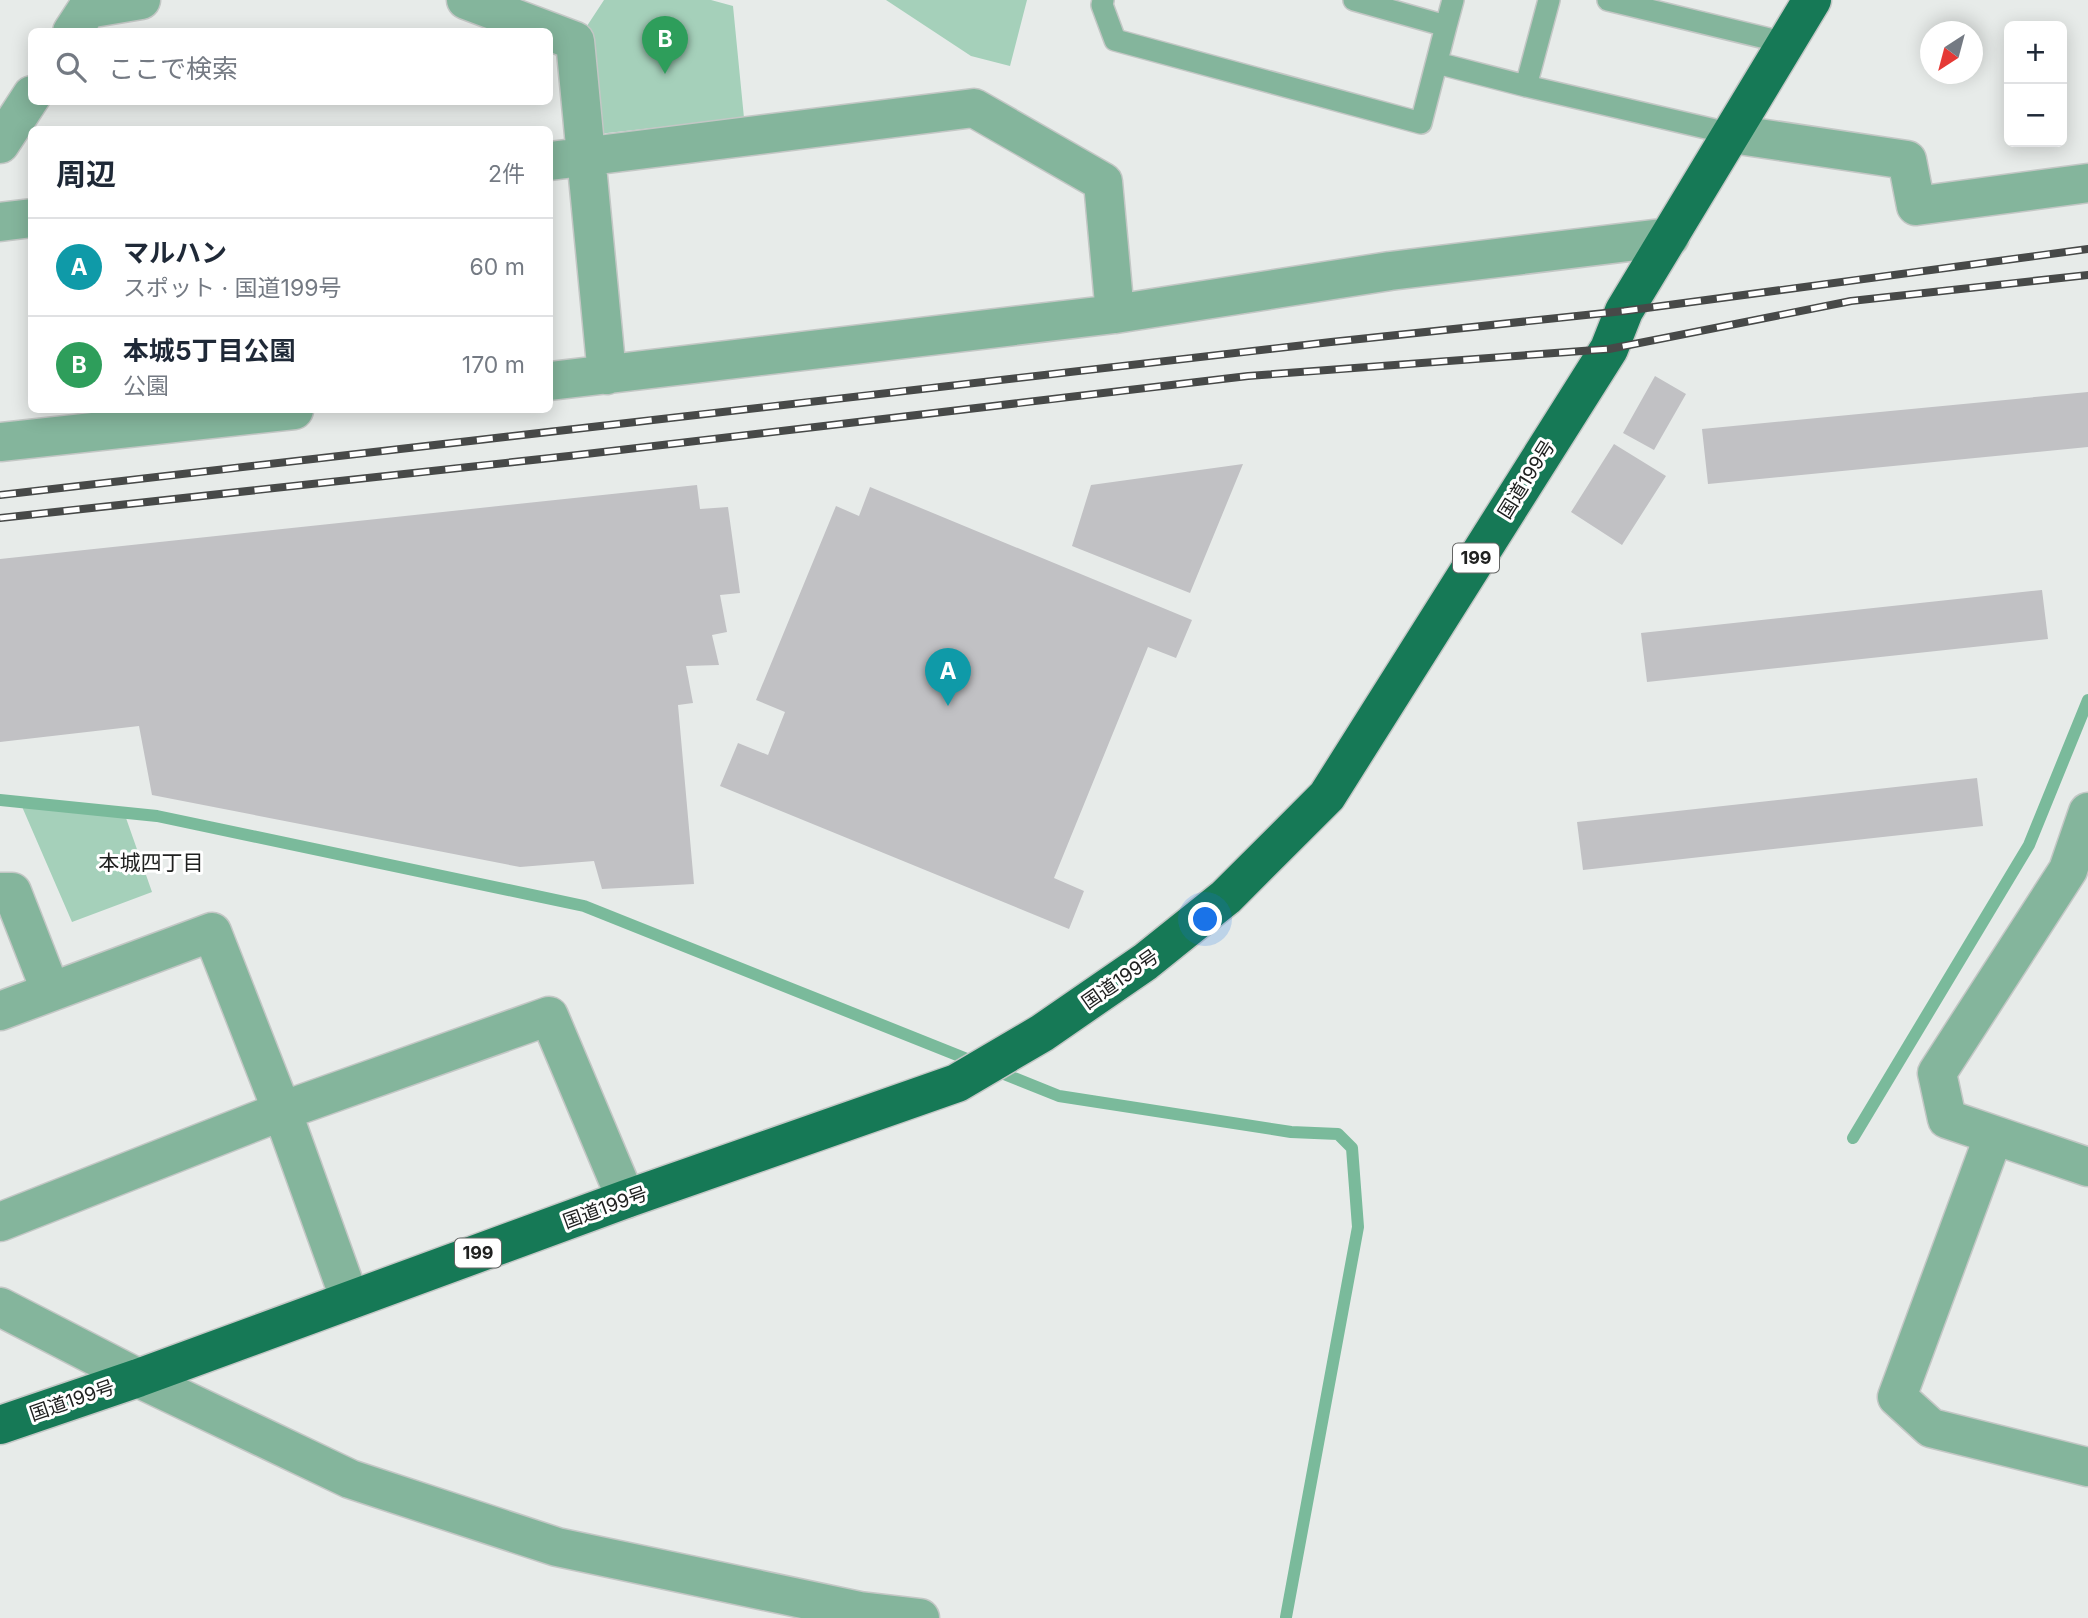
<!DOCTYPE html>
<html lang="ja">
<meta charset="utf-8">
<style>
:root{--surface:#fff;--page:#f6f6f7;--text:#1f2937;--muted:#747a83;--line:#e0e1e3;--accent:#d93025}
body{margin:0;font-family:Inter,"Noto Sans JP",sans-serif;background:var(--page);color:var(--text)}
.controls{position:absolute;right:21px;top:21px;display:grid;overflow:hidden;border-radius:10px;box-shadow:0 4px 18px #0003}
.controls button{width:63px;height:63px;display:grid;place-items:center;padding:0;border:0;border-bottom:2px solid var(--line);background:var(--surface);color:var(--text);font:35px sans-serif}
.compass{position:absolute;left:1920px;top:21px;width:63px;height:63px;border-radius:50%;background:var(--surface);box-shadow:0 4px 18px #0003;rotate:216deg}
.you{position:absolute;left:1206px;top:920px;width:24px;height:24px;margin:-18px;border:5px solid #fff;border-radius:50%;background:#1a73e8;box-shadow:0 0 0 10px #1a73e833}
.badge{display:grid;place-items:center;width:46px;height:46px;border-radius:50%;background:var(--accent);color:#fff;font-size:23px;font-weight:700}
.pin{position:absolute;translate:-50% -58px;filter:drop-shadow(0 2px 4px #0008)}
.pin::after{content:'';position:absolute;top:37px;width:24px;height:21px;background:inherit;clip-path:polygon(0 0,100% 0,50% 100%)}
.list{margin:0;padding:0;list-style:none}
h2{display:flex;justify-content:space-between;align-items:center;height:91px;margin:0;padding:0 28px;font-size:30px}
h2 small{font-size:23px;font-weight:400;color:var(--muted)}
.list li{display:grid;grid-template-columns:46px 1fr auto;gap:21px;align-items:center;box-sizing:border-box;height:98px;padding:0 28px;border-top:2px solid var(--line)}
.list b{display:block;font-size:26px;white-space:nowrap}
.list p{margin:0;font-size:23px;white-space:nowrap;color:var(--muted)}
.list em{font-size:23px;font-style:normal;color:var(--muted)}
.icon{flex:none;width:38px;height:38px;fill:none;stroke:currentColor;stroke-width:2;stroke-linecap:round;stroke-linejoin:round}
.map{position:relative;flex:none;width:2088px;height:1618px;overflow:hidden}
.search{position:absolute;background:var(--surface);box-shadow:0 4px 18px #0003;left:28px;top:28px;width:525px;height:77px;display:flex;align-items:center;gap:18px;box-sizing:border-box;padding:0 24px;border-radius:10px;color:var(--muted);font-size:26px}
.panel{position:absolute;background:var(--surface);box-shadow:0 4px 18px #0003;left:28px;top:126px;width:525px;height:287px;border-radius:10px}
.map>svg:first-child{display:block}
.green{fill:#a5d0ba}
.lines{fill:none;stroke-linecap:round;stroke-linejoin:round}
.stream{stroke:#7aba9b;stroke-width:12}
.building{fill:#c1c1c4}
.service-casing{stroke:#c3c7c5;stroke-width:24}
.minor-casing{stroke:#c3c7c5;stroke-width:41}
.trunk-casing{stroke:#c3c7c5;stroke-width:41}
.service{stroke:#84b59c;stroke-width:21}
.minor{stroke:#84b59c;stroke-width:38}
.trunk{stroke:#167956;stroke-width:38}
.rail-casing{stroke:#474948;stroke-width:8}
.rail{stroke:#fff;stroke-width:5;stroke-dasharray:16;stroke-linecap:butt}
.labels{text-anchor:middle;stroke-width:6;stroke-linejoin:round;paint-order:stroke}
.shield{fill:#fff;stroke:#636463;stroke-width:2}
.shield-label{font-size:18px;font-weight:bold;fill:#202120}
.street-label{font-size:19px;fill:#202120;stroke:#fff}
.neighbourhood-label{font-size:21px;fill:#202120;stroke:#fff}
</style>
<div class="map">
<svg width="2088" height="1618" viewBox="0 0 2088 1618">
<rect width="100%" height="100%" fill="#e7ebe9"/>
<!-- green -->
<path class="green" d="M604,0H711L733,6L744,118L598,134L585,29Z
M886,0H1027L1010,66L971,56Z
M20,802L126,818L152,892L72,922Z"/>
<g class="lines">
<!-- stream -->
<path class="stream" d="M0,800L157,816L584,906L977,1063
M994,1070L1059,1096L1291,1132L1338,1134L1352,1148L1358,1227L1286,1617
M1853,1138L2029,845L2088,700"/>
</g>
<!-- building -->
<path class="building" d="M1655,376L1686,394L1654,450L1623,433Z
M2088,392V447L1708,484L1702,429Z
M1614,444L1666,476L1622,545L1571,512Z
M1243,464L1190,593L1072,546L1091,485Z
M697,485L700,509L728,507L740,593L720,595L727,632L712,635L719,665L686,666L693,703L678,705L694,884L602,889L594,861L520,867L152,795L139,726L0,742V559Z
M870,487L1192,620L1176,658L1148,647L1054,878L1084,891L1069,929L720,786L738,743L768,755L785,712L756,700L836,506L859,516Z
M2042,590L2048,639L1647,682L1641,633Z
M1977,778L1983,826L1583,870L1577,822Z"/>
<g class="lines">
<defs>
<path id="service" d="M1103,0L1102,5L1115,40L1421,123L1446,26L1354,0
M1549,0L1526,86L1732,134
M1608,0L1786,43
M1446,26L1453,0
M1437,63L1526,86"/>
<path id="minor" d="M466,0L575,41L607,375
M72,32L87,9L141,0
M1732,134L1907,160L1916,206L2088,183
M0,144L32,95
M550,161L974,108L1103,182L1115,314
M0,222L32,218
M550,381L1115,314L1390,271L1670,237
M0,442L294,410
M2088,812L2068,870L1937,1073L1947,1119L2088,1167
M0,892H12L51,992
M0,1011L212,932L282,1111L350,1300
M1994,1135L1897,1397L1931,1428L2088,1467
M0,1222L282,1111L549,1016L626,1199
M0,1307L138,1378L350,1479L557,1547L860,1611L920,1618"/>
<path id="trunk" d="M0,1425L138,1378L626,1199L957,1083L1042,1033L1145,962L1226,897L1327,796L1609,349L1624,311L1812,0"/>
</defs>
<!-- service casing -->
<use href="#service" class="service-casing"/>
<!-- minor casing -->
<use href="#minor" class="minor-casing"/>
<!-- trunk casing -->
<use href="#trunk" class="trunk-casing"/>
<!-- service -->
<use href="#service" class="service"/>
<!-- minor -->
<use href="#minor" class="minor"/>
<!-- trunk -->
<use href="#trunk" class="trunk"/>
<defs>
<path id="rail" d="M0,495L1331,342L1624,311L2088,249
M0,518L569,456L1248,376L1609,349L1851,301L2088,275"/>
</defs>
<!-- rail casing -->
<use href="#rail" class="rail-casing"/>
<!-- rail -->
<use href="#rail" class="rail"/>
</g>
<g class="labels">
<!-- shield labels -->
<g class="shield">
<rect x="1453" y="543.5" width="46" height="29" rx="5"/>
<rect x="455" y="1238.5" width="46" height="29" rx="5"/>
</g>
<g class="shield-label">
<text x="1476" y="564">199</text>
<text x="478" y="1259">199</text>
</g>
<!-- street labels -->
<g class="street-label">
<text transform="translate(1526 479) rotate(-58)" y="7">国道199号</text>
<text transform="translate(1120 979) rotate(-35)" y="7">国道199号</text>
<text transform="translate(605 1207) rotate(-20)" y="7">国道199号</text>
<text transform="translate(72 1400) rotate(-19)" y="7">国道199号</text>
</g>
<!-- neighbourhood labels -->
<g class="neighbourhood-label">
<text x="151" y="870">本城四丁目</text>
</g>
</g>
</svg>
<div class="controls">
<button>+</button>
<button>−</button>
</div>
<svg class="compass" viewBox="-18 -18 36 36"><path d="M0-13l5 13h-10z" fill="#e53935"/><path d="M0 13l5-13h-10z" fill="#747a83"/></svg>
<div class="you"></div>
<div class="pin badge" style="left:948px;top:706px;background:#0f9aa8">A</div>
<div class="pin badge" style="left:665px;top:74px;background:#2e9e5b">B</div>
<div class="search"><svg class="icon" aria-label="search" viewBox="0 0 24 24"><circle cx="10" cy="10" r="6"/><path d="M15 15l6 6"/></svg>ここで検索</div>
<section class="panel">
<h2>周辺<small>2件</small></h2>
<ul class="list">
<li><span class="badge" style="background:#0f9aa8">A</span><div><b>マルハン</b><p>スポット · 国道199号</p></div><em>60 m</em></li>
<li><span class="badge" style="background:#2e9e5b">B</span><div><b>本城5丁目公園</b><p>公園</p></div><em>170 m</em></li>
</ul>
</section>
</div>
